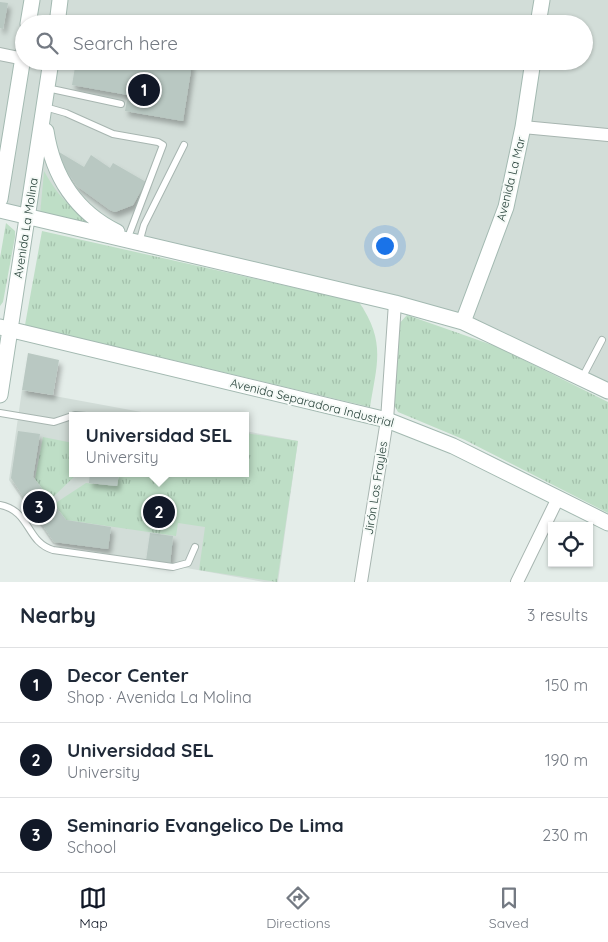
<!DOCTYPE html>
<meta charset="utf-8">
<style>
:root{--surface:#fff;--page:#f2f2f3;--text:#1f2937;--muted:#747a83;--line:#e0e1e3;--accent:#111827}
body{margin:0;font-family:Quicksand,sans-serif;background:var(--page);color:var(--text)}
.controls{position:absolute;right:15px;bottom:15px;display:grid;overflow:hidden;border-radius:0px;box-shadow:0 1px 4px #0004}
.controls button{width:45px;height:45px;display:grid;place-items:center;padding:0;border:0;border-bottom:1px solid var(--line);background:var(--surface);color:var(--text);font:25px sans-serif}
.you{position:absolute;left:384px;top:245px;width:18px;height:18px;margin:-12px;border:4px solid #fff;border-radius:50%;background:#1a73e8;box-shadow:0 0 0 8px #1a73e833}
.badge{display:grid;place-items:center;width:32px;height:32px;border-radius:50%;background:var(--accent);color:#fff;font-size:16px;font-weight:700}
.pin{position:absolute;translate:-50% -50%;border:2px solid #fff;box-shadow:0 1px 5px #0006}
.popup{position:absolute;left:69px;top:412px;width:180px;height:65px;box-sizing:border-box;display:grid;place-content:center;border-radius:0px;background:var(--surface);filter:drop-shadow(0 1px 4px #0005);font-size:16px;white-space:nowrap;color:var(--muted)}
.popup b{font-size:19px;color:var(--text)}
.popup::after{content:'';position:absolute;left:50%;top:100%;margin-left:-10px;border:10px solid transparent;border-top-color:var(--surface)}
.list{margin:0;padding:0;list-style:none}
h2{display:flex;justify-content:space-between;align-items:center;height:65px;margin:0;padding:0 20px;font-size:21px}
h2 small{font-size:16px;font-weight:400;color:var(--muted)}
.list li{display:grid;grid-template-columns:32px 1fr auto;gap:15px;align-items:center;box-sizing:border-box;height:75px;padding:0 20px;border-top:1px solid var(--line)}
.list b{display:block;font-size:19px;white-space:nowrap}
.list p{margin:0;font-size:16px;white-space:nowrap;color:var(--muted)}
.list em{font-size:16px;font-style:normal;color:var(--muted)}
.icon{flex:none;width:28px;height:28px;fill:none;stroke:currentColor;stroke-width:2;stroke-linecap:round;stroke-linejoin:round}
.map{position:relative;flex:none;width:608px;height:582px;overflow:hidden}
.search{position:absolute;background:var(--surface);box-shadow:0 1px 4px #0004;left:15px;right:15px;top:15px;height:55px;display:flex;align-items:center;gap:12px;box-sizing:border-box;padding:0 18px;border-radius:28px;color:var(--muted);font-size:19px}
.sheet{height:290px;background:var(--surface)}
nav{display:flex;justify-content:space-around;align-items:center;box-sizing:border-box;height:70px;border-top:1px solid var(--line);background:var(--surface);font-size:14px;color:var(--muted)}
nav a{display:grid;justify-items:center;gap:2px}
nav .on{color:var(--accent)}
.map>svg:first-child{display:block}
.built{fill:#d2ddd8;fill-rule:evenodd}
.grass{fill:url(#grass-tufts)}
.building{fill:#b9c8c2;filter:url(#shadow)}
.lines{fill:none;stroke-linecap:round;stroke-linejoin:round}
.lane-casing{stroke:#a7b5b0;stroke-width:8}
.street-casing{stroke:#a7b5b0;stroke-width:14}
.secondary-casing{stroke:#a3b9b1;stroke-width:17}
.lane{stroke:#fff;stroke-width:6}
.street{stroke:#fff;stroke-width:12}
.secondary{stroke:#fff;stroke-width:15}
.labels{text-anchor:middle;stroke-width:4;stroke-linejoin:round;paint-order:stroke}
.street-label{font-size:12px;fill:#243f37;stroke:#f5faf7}
</style>
<div class="map">
<svg width="608" height="582" viewBox="0 0 608 582">
<defs>
<pattern id="grass-tufts" width="24" height="20" patternUnits="userSpaceOnUse" patternTransform="scale(1.25)"><rect width="24" height="20" fill="#bedec6"/><path d="M3 7l-1-3M5 7V3M7 7l1-3M15 17l-1-3M17 17v-4M19 17l1-3" fill="none" stroke="#a3c0ab"/></pattern>
<filter id="shadow"><feDropShadow dx="3" dy="5" stdDeviation="2.5" flood-color="#0004"/></filter>
</defs>
<rect width="100%" height="100%" fill="#e4ede9"/>
<!-- built -->
<path class="built" d="M0,0H608V386L457,313L0,204ZM24,24H584V61H24Z
M22,390L163,416H73V473H245V431L298,441L278,582H264L53,544L9,480Z"/>
<!-- grass -->
<path class="grass" d="M44,171C60,200 74,211 101,229L40,215Z
M6,223L15,231V237L3,302L0,306V258Z
M42,231L359,302C386,342 377,363 370,407L25,325Z
M407,315L498,347L608,402V513L465,440L398,412L390,398L396,327Z
M245,433L298,441L277,582L199,570L205,527L178,523L176,536L66,520L54,504L86,483L117,486L119,473H245Z
M43,437L73,443V473H78L50,500L35,479Z"/>
<!-- building -->
<path class="building" d="M0,2L8,3L3,29L0,28Z
M76,61H173L192,64L183,121L125,111L128,95L72,85Z
M59,152L84,167L91,155L110,168L113,163L146,182L133,205L115,212L110,210L77,186L64,167Z
M28,353L59,360L53,395L22,390Z
M18,431L40,434L33,477L66,520L111,527L108,549L54,542L11,478Z
M90,473H119L117,486L89,483Z
M150,533L173,536L170,565L146,561Z"/>
<g class="lines">
<defs>
<path id="lane" d="M47,88L121,104
M45,107L66,113L113,134L158,142L163,145L127,240
M139,243L144,225L184,145
M582,378L602,340
M0,413L54,422L75,415L86,416
M0,505C31,511 26,542 53,550L173,567L188,563L195,547"/>
<path id="street" d="M0,54L24,59
M34,61L51,64
M523,127L608,135
M361,582L387,420L395,303
M517,582L558,498"/>
<path id="secondary" d="M28,24L32,0
M57,24L60,0
M538,24L542,0
M46,131C53,176 76,212 117,232
M0,199L24,51
M0,210L395,303L463,322L608,391
M463,322L506,207L523,127L533,61
M0,327L387,420L453,446L608,523
M0,395L51,61"/>
</defs>
<!-- lane casing -->
<use href="#lane" class="lane-casing"/>
<!-- street casing -->
<use href="#street" class="street-casing"/>
<!-- secondary casing -->
<use href="#secondary" class="secondary-casing"/>
<!-- lane -->
<use href="#lane" class="lane"/>
<!-- street -->
<use href="#street" class="street"/>
<!-- secondary -->
<use href="#secondary" class="secondary"/>
</g>
<g class="labels">
<!-- street labels -->
<g class="street-label">
<text transform="translate(511 179) rotate(-76)" y="4">Avenida La Mar</text>
<text transform="translate(26 228) rotate(-81)" y="4">Avenida La Molina</text>
<text transform="translate(312 403) rotate(14)" y="4">Avenida Separadora Industrial</text>
<text transform="translate(376 488) rotate(-81)" y="4">Jirón Los Frayles</text>
</g>
</g>
</svg>
<div class="controls">
<button><svg class="icon" aria-label="locate" viewBox="0 0 24 24"><circle cx="12" cy="12" r="6"/><path d="M12 2v4M12 18v4M2 12h4M18 12h4"/></svg></button>
</div>
<div class="you"></div>
<div class="pin badge" style="left:144px;top:90px">1</div>
<div class="pin badge" style="left:159px;top:512px">2</div>
<div class="popup"><b>Universidad SEL</b>University</div>
<div class="pin badge" style="left:39px;top:507px">3</div>
<div class="search"><svg class="icon" aria-label="search" viewBox="0 0 24 24"><circle cx="10" cy="10" r="6"/><path d="M15 15l6 6"/></svg>Search here</div>
</div>
<section class="sheet">
<h2>Nearby<small>3 results</small></h2>
<ul class="list">
<li><span class="badge">1</span><div><b>Decor Center</b><p>Shop · Avenida La Molina</p></div><em>150 m</em></li>
<li><span class="badge">2</span><div><b>Universidad SEL</b><p>University</p></div><em>190 m</em></li>
<li><span class="badge">3</span><div><b>Seminario Evangelico De Lima</b><p>School</p></div><em>230 m</em></li>
</ul>
</section>
<nav>
<a class="on"><svg class="icon" aria-label="map" viewBox="0 0 24 24"><path d="M3 6l6-2 6 2 6-2v14l-6 2-6-2-6 2zM9 4v14M15 6v14"/></svg>Map</a>
<a><svg class="icon" aria-label="directions" viewBox="0 0 24 24"><path d="M12 3l9 9-9 9-9-9zM9 14v-3h6M13 9l2 2-2 2"/></svg>Directions</a>
<a><svg class="icon" aria-label="saved" viewBox="0 0 24 24"><path d="M7 4h10v16l-5-4-5 4z"/></svg>Saved</a>
</nav>
